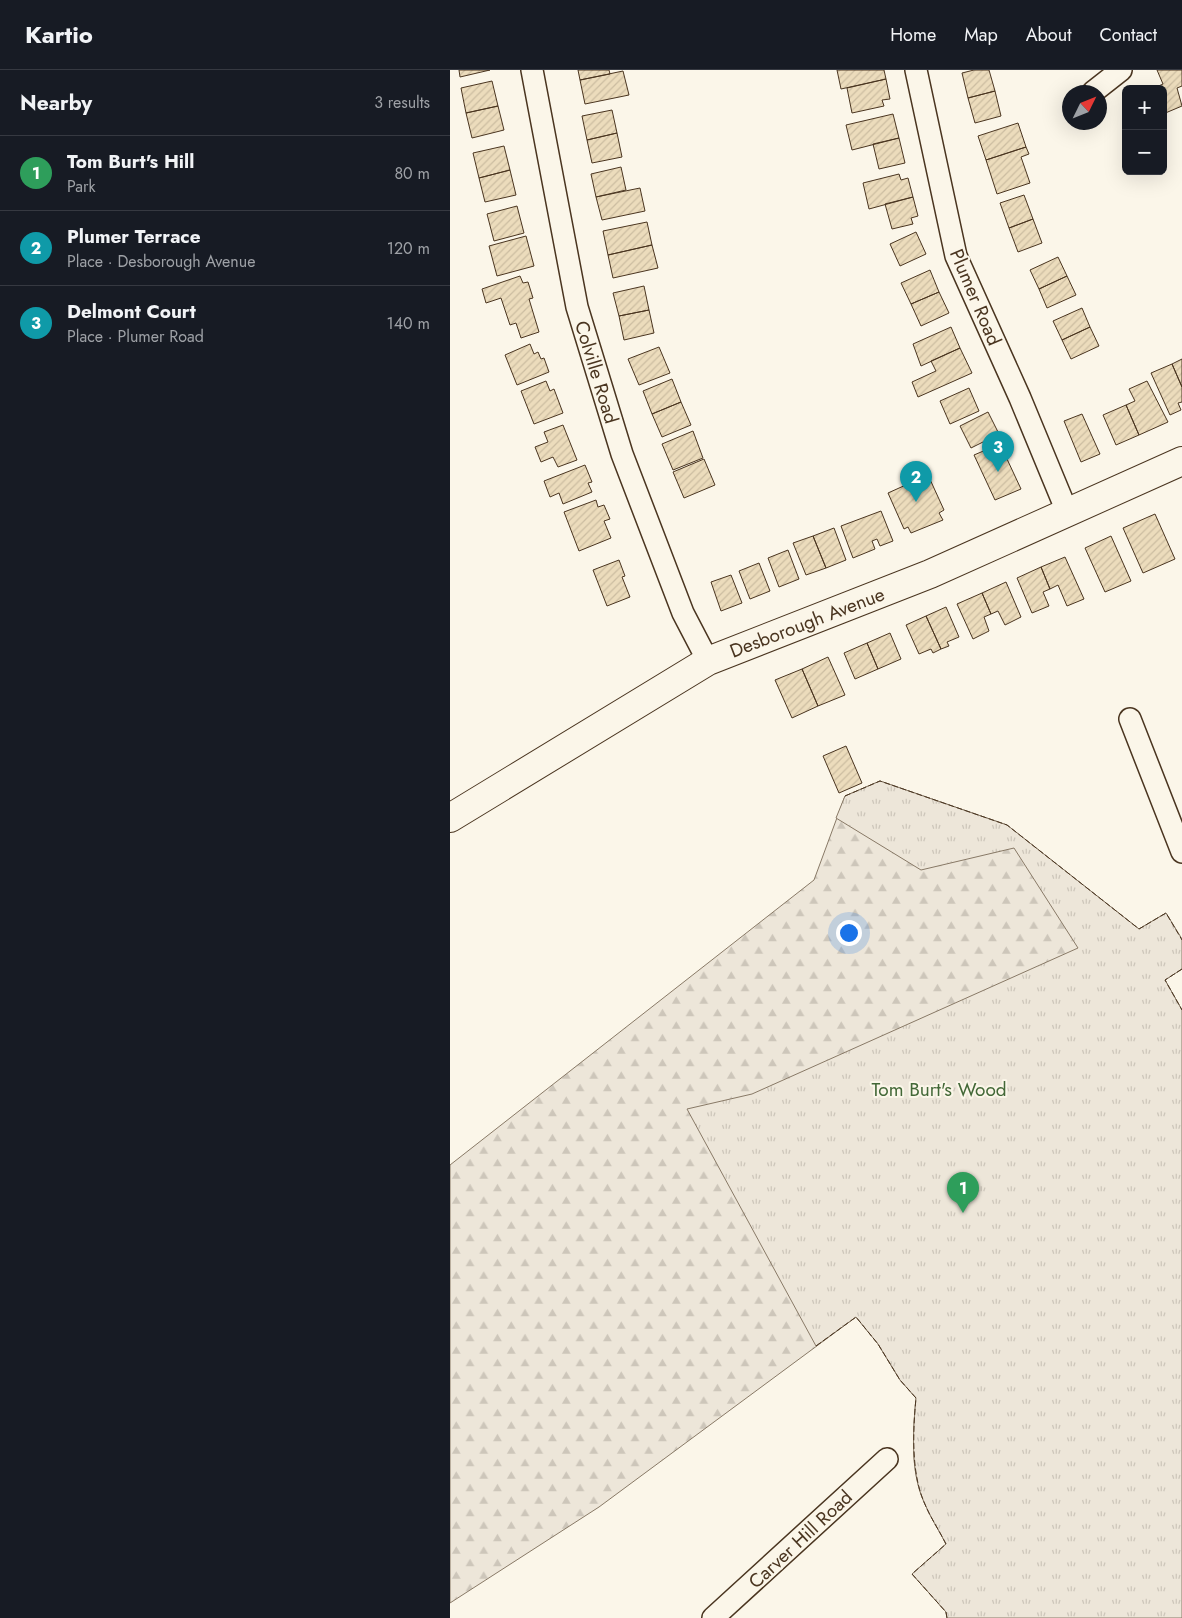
<!DOCTYPE html>
<meta charset="utf-8">
<style>
:root{--surface:#171b24;--page:#20242c;--text:#f1f3f6;--muted:#9ea1a6;--line:#363941;--accent:#c62828}
body{margin:0;font-family:Jost,sans-serif;background:var(--page);color:var(--text)}
.controls{position:absolute;right:15px;top:15px;display:grid;overflow:hidden;border-radius:8px;box-shadow:0 5px 20px #0002}
.controls button{width:45px;height:45px;display:grid;place-items:center;padding:0;border:0;border-bottom:1px solid var(--line);background:var(--surface);color:var(--text);font:25px sans-serif}
.compass{position:absolute;left:612px;top:15px;width:45px;height:45px;border-radius:50%;background:var(--surface);box-shadow:0 5px 20px #0002;rotate:47deg}
.you{position:absolute;left:398px;top:862px;width:18px;height:18px;margin:-12px;border:4px solid #fff;border-radius:50%;background:#1a73e8;box-shadow:0 0 0 8px #1a73e833}
.badge{display:grid;place-items:center;width:32px;height:32px;border-radius:50%;background:var(--accent);color:#fff;font-size:16px;font-weight:700}
.pin{position:absolute;translate:-50% -41px;filter:drop-shadow(0 1px 2px #0008)}
.pin::after{content:'';position:absolute;top:26px;width:18px;height:15px;background:inherit;clip-path:polygon(0 0,100% 0,50% 100%)}
.list{margin:0;padding:0;list-style:none}
h2{display:flex;justify-content:space-between;align-items:center;height:65px;margin:0;padding:0 20px;font-size:21px}
h2 small{font-size:16px;font-weight:400;color:var(--muted)}
.list li{display:grid;grid-template-columns:32px 1fr auto;gap:15px;align-items:center;box-sizing:border-box;height:75px;padding:0 20px;border-top:1px solid var(--line)}
.list b{display:block;font-size:19px;white-space:nowrap}
.list p{margin:0;font-size:16px;white-space:nowrap;color:var(--muted)}
.list em{font-size:16px;font-style:normal;color:var(--muted)}
.map{position:relative;flex:none;width:732px;height:1548px;overflow:hidden}
header{display:flex;align-items:center;gap:30px;box-sizing:border-box;height:70px;padding:0 25px;background:var(--surface);border-bottom:1px solid var(--line)}
header strong{font-size:24px}
nav{display:flex;gap:28px;margin-inline-start:auto;font-size:18px}
main{display:flex}
aside{flex:1;background:var(--surface)}
.map>svg:first-child{display:block}
.forest{fill:url(#forest-firs);stroke:#887966}
.park{fill:url(#park-tufts);stroke:#887966}
.building{fill:url(#building-hatch);stroke:#4a3520}
.lines{fill:none;stroke-linecap:round;stroke-linejoin:round}
.street-casing{stroke:#4a3520;stroke-width:24}
.secondary-casing{stroke:#4a3520;stroke-width:30}
.street{stroke:#fbf6e9;stroke-width:21}
.secondary{stroke:#fbf6e9;stroke-width:28}
.fence{stroke:#4a3520;stroke-width:1;stroke-dasharray:6 2.5;stroke-linecap:butt}
.labels{text-anchor:middle;stroke-width:4;stroke-linejoin:round;paint-order:stroke}
.street-label{font-size:19px;fill:#4a3520;stroke:#fbf6e9}
.park-label{font-size:19px;fill:#436837;stroke:#fbf6e9}
</style>
<header>
<strong>Kartio</strong>
<nav><a>Home</a><a>Map</a><a>About</a><a>Contact</a></nav>
</header>
<main>
<aside>
<h2>Nearby<small>3 results</small></h2>
<ul class="list">
<li><span class="badge" style="background:#2e9e5b">1</span><div><b>Tom Burt's Hill</b><p>Park</p></div><em>80 m</em></li>
<li><span class="badge" style="background:#0f9aa8">2</span><div><b>Plumer Terrace</b><p>Place · Desborough Avenue</p></div><em>120 m</em></li>
<li><span class="badge" style="background:#0f9aa8">3</span><div><b>Delmont Court</b><p>Place · Plumer Road</p></div><em>140 m</em></li>
</ul>
</aside>
<div class="map">
<svg width="732" height="1548" viewBox="0 0 732 1548">
<defs>
<pattern id="forest-firs" width="22" height="20" patternUnits="userSpaceOnUse" patternTransform="scale(1.25)"><rect width="22" height="20" fill="#ede6d9"/><path d="M5 1l3.5 6h-7zM16 11l3.5 6h-7z" fill="#cdc6ba"/></pattern>
<pattern id="park-tufts" width="24" height="20" patternUnits="userSpaceOnUse" patternTransform="scale(1.25)"><rect width="24" height="20" fill="#ede6d9"/><path d="M3 7l-1-3M5 7V3M7 7l1-3M15 17l-1-3M17 17v-4M19 17l1-3" fill="none" stroke="#cdc6ba"/></pattern>
<pattern id="building-hatch" width="6" height="6" patternUnits="userSpaceOnUse" patternTransform="scale(1.25)"><rect width="6" height="6" fill="#ecdcbc"/><path d="M-1 1l2-2M0 6l6-6M5 7l2-2" fill="none" stroke="#ccbda1"/></pattern>
</defs>
<rect width="100%" height="100%" fill="#fbf6e9"/>
<!-- forest -->
<path class="forest" d="M430,711L557,755L689,859L716,843L732,870V899L715,910L732,940V1548H497L496,1542L462,1504L496,1474C489,1460 480,1447 474,1432C460,1401 463,1361 466,1328L450,1310L428,1274L406,1247L149,1437L0,1533V1095L364,810L395,726Z"/>
<!-- park -->
<path class="park" d="M430,711L557,755L689,859L716,843L732,869V899L715,910L732,940V1548H497L496,1542L462,1504L496,1474C489,1460 480,1447 474,1432C460,1400 463,1361 466,1328L450,1310L428,1274L406,1247L366,1276L237,1039L302,1024L628,878L564,778L471,800L386,748L395,726Z"/>
<!-- building -->
<path class="building" d="M9,0H40L10,7Z
M128,0H159L160,4L130,10Z
M387,0H434L436,9L391,19Z
M524,0H539L545,21L518,28L512,3Z
M707,0H732V16L727,18L732,36L713,44V19H702L713,14Z
M173,1L179,25L135,34L130,10Z
M436,9L440,29L432,30L434,36L402,43L397,18Z
M42,11L48,36L16,43L11,18Z
M545,21L551,46L525,53L518,28Z
M48,36L54,60L22,68L16,43Z
M162,40L167,63L137,70L132,46Z
M443,44L449,68L402,80L396,55Z
M568,53L576,77L536,90L528,66Z
M167,63L172,87L142,93L137,70Z
M449,68L455,93L429,99L423,74Z
M54,76L60,100L29,108L23,83Z
M576,77L579,84L571,87L580,113L547,124L536,90Z
M171,97L176,120L146,127L141,104Z
M60,100L66,125L35,132L29,108Z
M449,104L451,110L458,108L463,127L419,139L413,113Z
M190,118L195,141L152,150L146,127Z
M574,125L583,149L559,158L550,133Z
M463,127L468,146L461,148L463,154L442,159L435,134Z
M67,136L74,163L44,171L37,144Z
M583,149L592,173L568,182L559,158Z
M197,152L202,175L158,185L153,161Z
M466,162L476,184L450,196L440,174Z
M76,166L84,196L47,206L39,176Z
M202,175L208,198L163,208L158,185Z
M608,187L617,206L589,219L580,200Z
M480,200L489,222L461,234L451,213Z
M70,206L73,213L78,212L83,228L79,229L89,262L71,268L66,253L60,255L51,228L36,233L32,219Z
M617,206L626,225L597,238L589,219Z
M194,216L199,240L169,246L163,223Z
M489,222L499,243L471,256L461,234Z
M632,238L640,257L612,270L603,251Z
M199,240L204,263L174,270L169,246Z
M501,257L510,278L471,296L463,274Z
M640,257L649,276L621,289L612,270Z
M80,274L84,284L88,282L91,289L94,288L99,302L67,315L55,285Z
M209,277L220,303L189,315L178,289Z
M510,278L522,303L468,327L462,312L486,301L481,291Z
M732,289V317L722,294Z
M722,294L732,317V332L728,333L731,340L720,345L701,303Z
M222,309L231,332L202,344L193,321Z
M96,311L100,321L104,319L113,343L84,354L71,321Z
M697,311L718,352L689,365L676,335L685,331L679,319Z
M519,318L529,341L500,354L490,331Z
M231,332L241,355L212,367L202,344Z
M676,335L689,365L666,375L653,345Z
M538,342L549,364L521,378L510,356Z
M632,344L650,384L631,392L614,351Z
M113,355L127,390L108,397L103,387L91,392L85,377L98,372L94,362Z
M243,361L253,388L223,400L212,374Z
M550,374L571,419L545,430L524,385Z
M254,389L265,415L234,428L223,402Z
M135,395L142,412L138,413L142,422L113,434L109,423L100,427L94,411Z
M478,405L494,440L489,443L493,450L461,463L458,457L454,459L438,423Z
M146,430L148,437L154,435L160,449L154,451L161,468L129,481L114,442Z
M431,441L443,471L430,476L427,469L422,471L425,479L403,488L391,456Z
M705,444L725,489L693,503L673,458Z
M384,458L396,490L376,498L363,466Z
M363,466L376,498L356,505L343,473Z
M661,466L681,511L655,522L635,478Z
M338,480L349,509L329,517L318,488Z
M615,487L634,529L617,536L608,515L600,519L591,497Z
M169,490L175,506L172,507L180,527L157,536L143,500Z
M309,493L320,521L300,529L289,501Z
M591,497L600,519L593,522L599,536L582,543L567,508Z
M281,505L292,533L271,541L261,512Z
M556,512L571,547L555,555L548,541L541,544L532,523Z
M532,523L541,544L534,547L539,561L523,569L507,534Z
M496,537L509,567L497,572L499,576L491,579L476,546Z
M476,546L491,579L483,583L481,579L469,584L456,555Z
M440,563L451,589L428,599L417,573Z
M417,573L428,599L405,609L394,583Z
M378,587L395,625L368,636L352,599Z
M352,599L368,636L342,648L325,610Z
M396,676L412,713L389,723L373,686Z"/>
<g class="lines">
<defs>
<path id="street" d="M82,0L127,237L172,384L233,543L258,591
M466,0L506,186L570,328L618,444
M643,22L671,0
M680,649L732,782
M263,1548L437,1389"/>
<path id="secondary" d="M0,748L258,591L480,504L732,391"/>
</defs>
<!-- street casing -->
<use href="#street" class="street-casing"/>
<!-- secondary casing -->
<use href="#secondary" class="secondary-casing"/>
<!-- street -->
<use href="#street" class="street"/>
<!-- secondary -->
<use href="#secondary" class="secondary"/>
<!-- fence -->
<path class="fence" d="M395,726L430,711L557,755L689,859L716,843L732,870
M732,899L715,910L732,940
M366,1276L406,1247L428,1274L450,1310L466,1328C463,1360 461,1402 474,1432C480,1447 489,1460 496,1474L462,1504L496,1542L497,1548"/>
</g>
<g class="labels">
<!-- street labels -->
<g class="street-label">
<text transform="translate(526 227) rotate(67)" y="7">Plumer Road</text>
<text transform="translate(147 302) rotate(73)" y="7">Colville Road</text>
<text transform="translate(357 552) rotate(-21)" y="7">Desborough Avenue</text>
<text transform="translate(350 1469) rotate(-43)" y="7">Carver Hill Road</text>
</g>
<!-- park labels -->
<g class="park-label">
<text x="489" y="1026">Tom Burt's Wood</text>
</g>
</g>
</svg>
<div class="controls">
<button>+</button>
<button>−</button>
</div>
<svg class="compass" viewBox="-18 -18 36 36"><path d="M0-13l5 13h-10z" fill="#e53935"/><path d="M0 13l5-13h-10z" fill="#9ea1a6"/></svg>
<div class="you"></div>
<div class="pin badge" style="left:513px;top:1143px;background:#2e9e5b">1</div>
<div class="pin badge" style="left:466px;top:432px;background:#0f9aa8">2</div>
<div class="pin badge" style="left:548px;top:402px;background:#0f9aa8">3</div>
</div>
</main>
